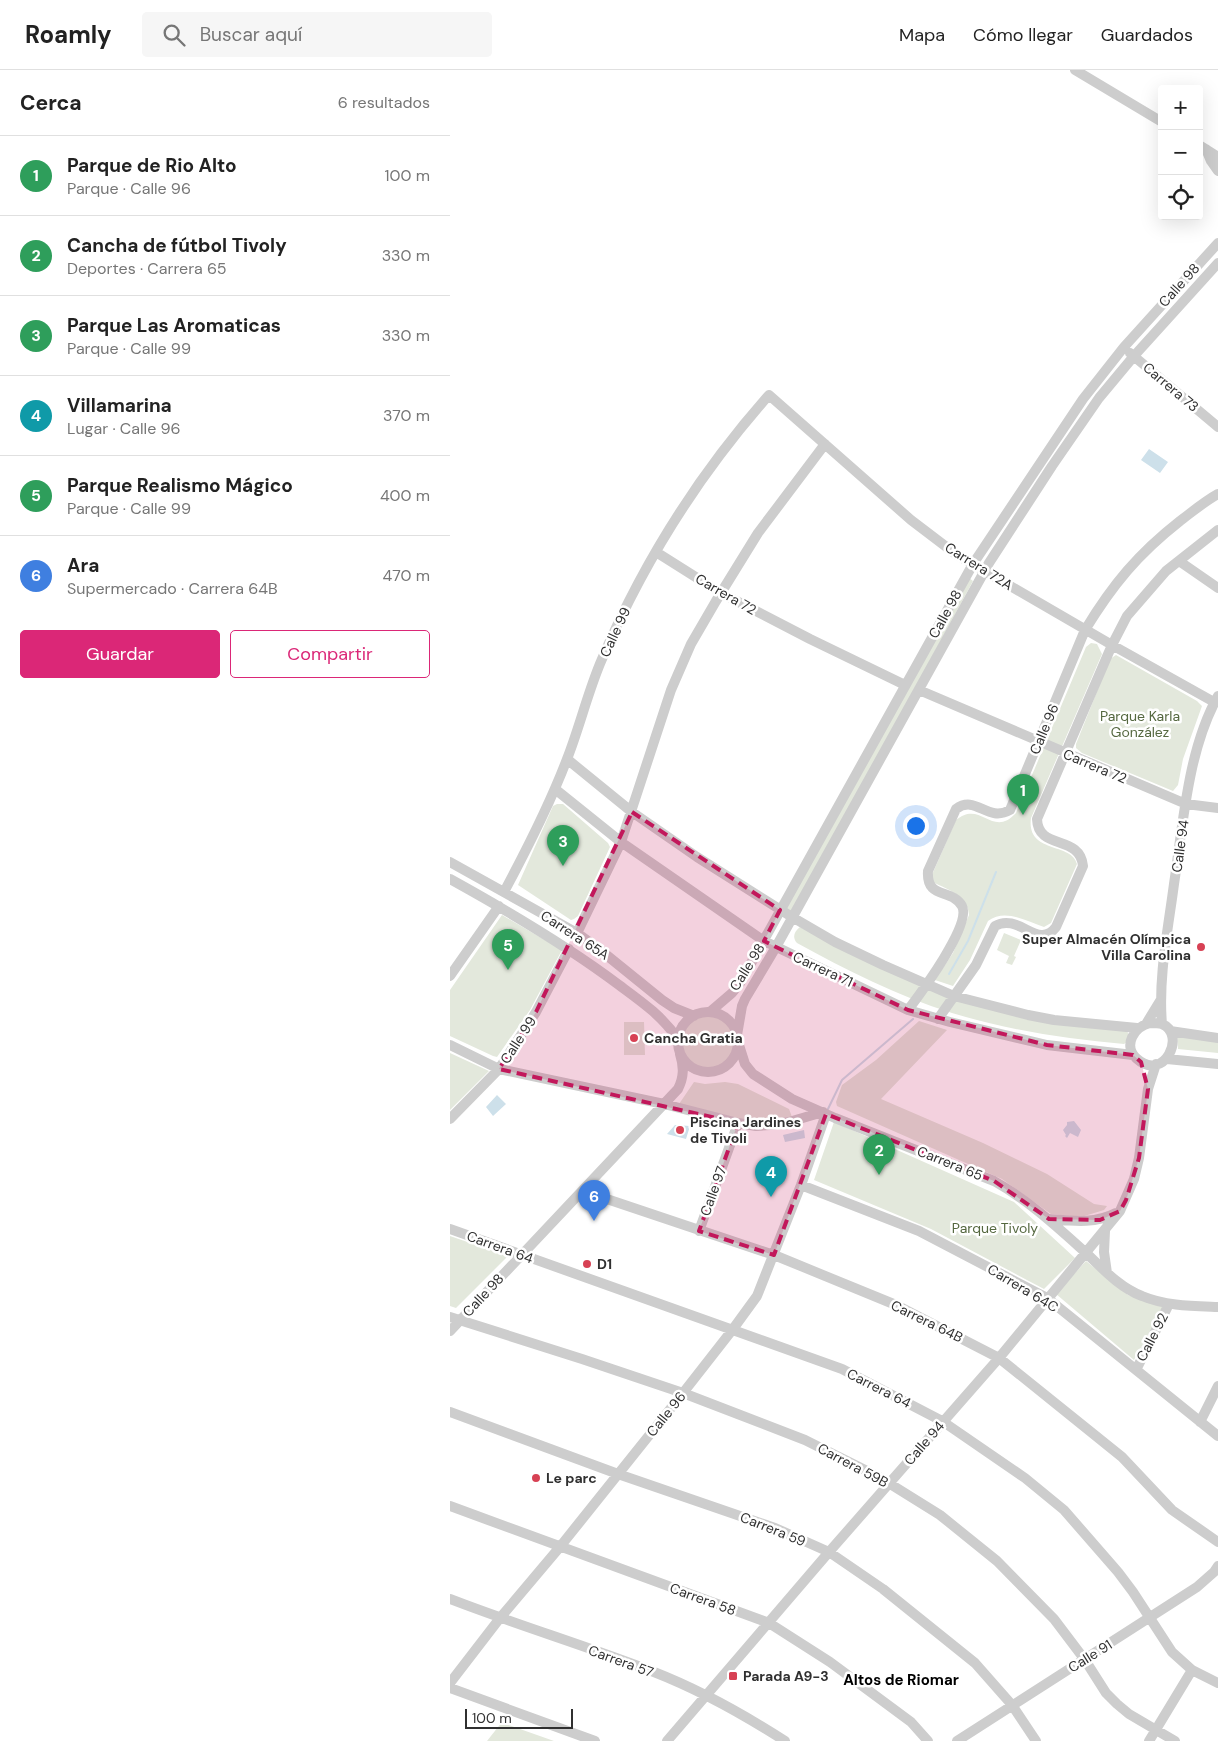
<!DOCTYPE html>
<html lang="es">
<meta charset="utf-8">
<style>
:root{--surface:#fff;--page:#f6f6f6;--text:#222;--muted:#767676;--line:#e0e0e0;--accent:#db2777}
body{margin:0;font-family:"DM Sans",sans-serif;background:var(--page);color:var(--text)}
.controls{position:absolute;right:15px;top:15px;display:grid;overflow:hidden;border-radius:5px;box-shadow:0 5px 20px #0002}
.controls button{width:45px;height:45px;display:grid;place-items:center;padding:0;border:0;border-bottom:1px solid var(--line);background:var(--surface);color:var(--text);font:25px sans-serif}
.scale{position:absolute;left:15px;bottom:12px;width:108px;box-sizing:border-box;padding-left:5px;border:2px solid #303030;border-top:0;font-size:14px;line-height:18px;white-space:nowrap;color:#303030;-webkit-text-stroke:4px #fff;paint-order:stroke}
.you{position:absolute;left:465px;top:755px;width:18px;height:18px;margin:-12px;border:4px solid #fff;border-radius:50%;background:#1a73e8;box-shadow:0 0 0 8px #1a73e833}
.badge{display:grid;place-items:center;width:32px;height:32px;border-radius:50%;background:var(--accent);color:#fff;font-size:16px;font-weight:700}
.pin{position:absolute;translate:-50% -41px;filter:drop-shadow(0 1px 2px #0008)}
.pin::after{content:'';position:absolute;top:26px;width:18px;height:15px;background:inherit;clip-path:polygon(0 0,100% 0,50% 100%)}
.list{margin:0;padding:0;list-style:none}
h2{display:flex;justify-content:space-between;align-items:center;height:65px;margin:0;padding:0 20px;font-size:21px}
h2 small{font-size:16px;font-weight:400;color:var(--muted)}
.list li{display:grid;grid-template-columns:32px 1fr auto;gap:15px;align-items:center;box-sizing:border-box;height:80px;padding:0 20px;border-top:1px solid var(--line)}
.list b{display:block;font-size:19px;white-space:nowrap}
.list p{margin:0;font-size:16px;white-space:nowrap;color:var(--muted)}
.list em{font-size:16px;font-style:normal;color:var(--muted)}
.actions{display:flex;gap:10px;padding:15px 20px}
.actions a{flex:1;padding:11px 0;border:1px solid var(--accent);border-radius:5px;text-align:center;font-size:18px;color:var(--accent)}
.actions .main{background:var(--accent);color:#fff}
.icon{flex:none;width:28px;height:28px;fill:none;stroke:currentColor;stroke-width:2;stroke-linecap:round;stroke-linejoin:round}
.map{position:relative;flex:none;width:768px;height:1671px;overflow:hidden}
header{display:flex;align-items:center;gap:30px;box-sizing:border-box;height:70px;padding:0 25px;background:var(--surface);border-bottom:1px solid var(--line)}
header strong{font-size:24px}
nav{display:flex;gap:28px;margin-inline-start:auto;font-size:18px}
.search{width:350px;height:45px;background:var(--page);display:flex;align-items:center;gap:12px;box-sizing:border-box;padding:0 18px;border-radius:5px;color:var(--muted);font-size:19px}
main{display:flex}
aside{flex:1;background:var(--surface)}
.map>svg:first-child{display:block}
.green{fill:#e3e8dc}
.water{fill:#cde0ea}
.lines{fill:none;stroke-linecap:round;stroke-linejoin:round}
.stream{stroke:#cde0ea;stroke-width:2}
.minor{stroke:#cdcdcd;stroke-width:10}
.marked{fill:#c2185b;fill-opacity:0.2;stroke:#c2185b;stroke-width:4;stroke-dasharray:10 6;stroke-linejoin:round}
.poi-dot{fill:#d74154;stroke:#fff;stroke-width:2}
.labels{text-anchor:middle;stroke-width:5;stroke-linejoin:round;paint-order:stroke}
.street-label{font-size:14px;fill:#303030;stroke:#fff}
.park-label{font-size:14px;fill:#556840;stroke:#fff}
.poi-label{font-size:14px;font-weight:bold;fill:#303030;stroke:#fff;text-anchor:start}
.neighbourhood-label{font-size:15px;font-weight:bold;fill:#000;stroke:#fff}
</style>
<header>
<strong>Roamly</strong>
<div class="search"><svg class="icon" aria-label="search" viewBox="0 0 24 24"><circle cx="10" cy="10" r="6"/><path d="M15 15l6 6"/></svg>Buscar aquí</div>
<nav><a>Mapa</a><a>Cómo llegar</a><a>Guardados</a></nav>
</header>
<main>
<aside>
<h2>Cerca<small>6 resultados</small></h2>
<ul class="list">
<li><span class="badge" style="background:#2e9e5b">1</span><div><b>Parque de Rio Alto</b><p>Parque · Calle 96</p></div><em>100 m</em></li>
<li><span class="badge" style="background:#2e9e5b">2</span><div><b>Cancha de fútbol Tivoly</b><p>Deportes · Carrera 65</p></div><em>330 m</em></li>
<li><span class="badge" style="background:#2e9e5b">3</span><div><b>Parque Las Aromaticas</b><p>Parque · Calle 99</p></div><em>330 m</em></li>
<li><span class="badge" style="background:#0f9aa8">4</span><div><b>Villamarina</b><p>Lugar · Calle 96</p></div><em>370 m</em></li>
<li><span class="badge" style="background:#2e9e5b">5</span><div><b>Parque Realismo Mágico</b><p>Parque · Calle 99</p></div><em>400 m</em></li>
<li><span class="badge" style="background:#3f7fe0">6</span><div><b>Ara</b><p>Supermercado · Carrera 64B</p></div><em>470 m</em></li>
</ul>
<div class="actions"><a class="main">Guardar</a><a>Compartir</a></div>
</aside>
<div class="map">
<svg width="768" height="1671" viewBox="0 0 768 1671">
<rect width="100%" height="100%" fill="#fff"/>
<!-- green -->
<path class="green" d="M519,508L523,511L464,620L340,843L335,840Z
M641,573L647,574L652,584L581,748C576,784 622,772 627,794L601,853L594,857C576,851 555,838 538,851L520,890L503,916L485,910L503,883L519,845C518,825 498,820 483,812L481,807L506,750C531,729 542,769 566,743L636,577Z
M666,585L747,631L752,636L733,689L728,715L723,721L632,683L626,678V674L660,589Z
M107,734H113L158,773L160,777L128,846L124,849L121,850L68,815L103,736Z
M52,845L112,880L80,940L47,987L43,986L0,966V920Z
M350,857L511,929L677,961L679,965L677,972L674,974C616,969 558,960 502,943C448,926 396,900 347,873C342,867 344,862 350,857Z
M554,863L571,870L564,886L566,887L562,895L556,893L559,886L547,880Z
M232 972a26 26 0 1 1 52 0a26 26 0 1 1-52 0Z
M469,951L497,960L431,1029L533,1073L597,1104L644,1134L657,1136L654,1140L631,1147L601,1144L552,1109L387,1036L386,1032L392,1015L426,990Z
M174,952H194L195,985H174Z
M727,964L768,970V983L728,979Z
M0,983L39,1001L0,1040Z
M244,1012L255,1014L275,1012L288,1014L339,1039L342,1047L299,1051L229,1034Z
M384,1052L564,1132L625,1188L594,1219L481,1159L364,1110Z
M0,1166L58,1186L6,1238L0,1236Z
M636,1191L678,1225L714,1237L684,1290L606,1224Z
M52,1652L56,1654L104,1671H37Z"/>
<!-- water -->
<path class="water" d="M699,379L718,392L710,403L691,390Z
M47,1025L56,1034L43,1046L36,1037Z
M624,1051L631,1060L628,1067L620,1063L617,1068L615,1066L616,1065L613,1060L617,1055V1052Z
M225,1055L240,1056L236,1069L217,1064Z
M354,1060L355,1068L335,1072L333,1065Z"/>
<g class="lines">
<!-- stream -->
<path class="stream" d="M499,904L518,871L546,802
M377,1041L392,1010L463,949"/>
<!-- minor -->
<path class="minor" d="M625,0L712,52
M749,75L768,87
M756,79L761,91L768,101
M680,283L768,357
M206,482L271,523L360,569L455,615
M729,491L768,518
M469,620L736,734L768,738
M117,689L182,742L247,787L342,847L385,872L433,895L504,926L578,945L604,950L687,958
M105,719L171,772L314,871L458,940L500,952L597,975L683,985
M0,792L127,863L149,879L212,930L224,938L244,946
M0,809C58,841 116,875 169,915C192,932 211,945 228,969
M54,822C77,779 100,734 117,689C130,656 138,621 152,589C193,493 250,403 319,325L461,450L507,485L662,575L764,632
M127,863L171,772L221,620L241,574L266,531L308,463L375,374
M0,906L49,836
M458,940C470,924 522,855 512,836C502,818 476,830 478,801L506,739C526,724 537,753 560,740L635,560C663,514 688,484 730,451C742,442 755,431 768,424
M261,941L282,923L290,913L523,494L633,329L674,277L768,173
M228 972a30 30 0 1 1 60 0a30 30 0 1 1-60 0Z
M488,949L526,895L545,856C569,842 588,881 606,857L633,796C630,764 588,781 587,749L662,575L677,546L716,501L768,460
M700,953C704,953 709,953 712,954C737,964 714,1014 686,988C673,975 684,957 700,953Z
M696,954L710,931
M712,954C708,908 718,860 724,814C733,754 738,679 768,626
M720,961L768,968
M287,965L292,936L295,929L326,877L539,493L602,396L649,328L684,286L768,193
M288,972L295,994L303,1004L342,1029L385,1048L544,1111C578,1130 606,1156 635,1182C652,1198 670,1218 692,1226C716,1236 742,1236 768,1237
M0,975L49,999L214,1034L288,1053L306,1056L320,1055L339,1052L373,1042
M717,989L768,994
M0,1049L49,999L86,942L119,879
M351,1115L469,1161L597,1228L768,1366
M133,1121L324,1185L446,1235L549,1288L672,1387L722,1440L768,1472
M599,1149C623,1151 645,1154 666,1143
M0,1159L392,1299L492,1351L575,1408L614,1440L668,1502L683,1522L722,1582L742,1600L768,1613
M249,1161L288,1053
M655,1161L654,1182L657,1203
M0,1247L132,1289L233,1323L355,1370L429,1407L490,1445L547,1491L604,1549L635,1590L656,1623L667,1634L679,1644L725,1671
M0,1261L228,1019C234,1007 234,997 230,984
M686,1300L719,1234
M0,1342L168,1404L325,1458L379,1482L433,1519L525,1593L562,1635L586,1671
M750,1352L768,1316
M0,1436L319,1553L380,1592L461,1652L478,1671
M0,1529C67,1555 137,1576 204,1602C250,1620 293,1644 335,1671
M0,1613L50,1548L109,1478L233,1323L283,1259L307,1226L351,1115L376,1044
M0,1618L145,1671
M217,1671L379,1482L549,1288L670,1141L684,1109L689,1088L698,1019L706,994
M507,1671L747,1517L764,1502L768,1496
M699,1671L742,1600"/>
</g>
<!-- marked area -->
<path class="marked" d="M182,742L330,840L314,871L326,877L458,940L597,975L683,985L691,992L698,1019L689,1088L676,1130L670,1141L650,1150L599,1149L544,1111L376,1044L324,1185L249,1161L288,1053L49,999L86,942Z"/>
<!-- markers -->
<g class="poi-dot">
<circle cx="751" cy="877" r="5"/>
<circle cx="184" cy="968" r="5"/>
<circle cx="230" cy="1060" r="5"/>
<circle cx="137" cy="1194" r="5"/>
<circle cx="86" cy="1408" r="5"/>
<rect x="278" y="1601" width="10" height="10" rx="2.5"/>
</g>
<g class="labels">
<!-- street labels -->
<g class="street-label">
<text transform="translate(729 215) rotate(-48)" y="5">Calle 98</text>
<text transform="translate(721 317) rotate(40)" y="5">Carrera 73</text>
<text transform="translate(529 496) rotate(32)" y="5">Carrera 72A</text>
<text transform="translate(276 524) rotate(30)" y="5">Carrera 72</text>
<text transform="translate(495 544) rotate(-61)" y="5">Calle 98</text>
<text transform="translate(165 562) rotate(-65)" y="5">Calle 99</text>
<text transform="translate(594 659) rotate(-67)" y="5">Calle 96</text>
<text transform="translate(645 696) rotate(23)" y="5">Carrera 72</text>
<text transform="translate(730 776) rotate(-82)" y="5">Calle 94</text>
<text transform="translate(125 865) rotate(33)" y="5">Carrera 65A</text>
<text transform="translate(297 897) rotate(-58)" y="5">Calle 98</text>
<text transform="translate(373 899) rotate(25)" y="5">Carrera 71</text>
<text transform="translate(68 970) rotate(-57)" y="5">Calle 99</text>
<text transform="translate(500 1093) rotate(22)" y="5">Carrera 65</text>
<text transform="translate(263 1121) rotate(-70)" y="5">Calle 97</text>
<text transform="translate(50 1177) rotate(20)" y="5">Carrera 64</text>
<text transform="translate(573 1218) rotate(31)" y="5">Carrera 64C</text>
<text transform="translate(33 1225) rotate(-47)" y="5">Calle 98</text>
<text transform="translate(477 1251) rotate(26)" y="5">Carrera 64B</text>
<text transform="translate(702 1267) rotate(-63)" y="5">Calle 92</text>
<text transform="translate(429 1318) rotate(27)" y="5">Carrera 64</text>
<text transform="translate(216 1344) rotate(-51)" y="5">Calle 96</text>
<text transform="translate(474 1373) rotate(-49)" y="5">Calle 94</text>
<text transform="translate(403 1395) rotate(28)" y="5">Carrera 59B</text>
<text transform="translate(323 1459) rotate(22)" y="5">Carrera 59</text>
<text transform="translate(253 1529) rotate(20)" y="5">Carrera 58</text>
<text transform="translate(640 1586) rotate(-32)" y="5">Calle 91</text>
<text transform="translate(171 1591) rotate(20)" y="5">Carrera 57</text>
</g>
<!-- park labels -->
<g class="park-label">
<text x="690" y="651">Parque Karla<tspan x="690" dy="16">González</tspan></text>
<text x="545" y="1163">Parque Tivoly</text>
</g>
<!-- poi labels -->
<g class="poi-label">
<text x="741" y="874" text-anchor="end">Super Almacén Olímpica<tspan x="741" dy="16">Villa Carolina</tspan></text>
<text x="194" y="973">Cancha Gratia</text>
<text x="240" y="1057">Piscina Jardines<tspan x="240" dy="16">de Tivoli</tspan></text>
<text x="147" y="1199">D1</text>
<text x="96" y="1413">Le parc</text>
<text x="293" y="1611">Parada A9-3</text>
</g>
<!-- neighbourhood labels -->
<g class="neighbourhood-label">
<text x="451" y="1615">Altos de Riomar</text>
</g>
</g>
</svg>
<div class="controls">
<button>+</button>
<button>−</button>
<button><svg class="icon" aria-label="locate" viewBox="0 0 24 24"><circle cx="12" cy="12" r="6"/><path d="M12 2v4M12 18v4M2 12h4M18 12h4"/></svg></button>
</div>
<div class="scale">100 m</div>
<div class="you"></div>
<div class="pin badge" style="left:573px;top:745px;background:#2e9e5b">1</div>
<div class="pin badge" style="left:429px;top:1105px;background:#2e9e5b">2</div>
<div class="pin badge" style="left:113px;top:796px;background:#2e9e5b">3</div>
<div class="pin badge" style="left:321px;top:1127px;background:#0f9aa8">4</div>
<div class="pin badge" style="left:58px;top:900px;background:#2e9e5b">5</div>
<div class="pin badge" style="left:144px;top:1151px;background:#3f7fe0">6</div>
</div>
</main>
